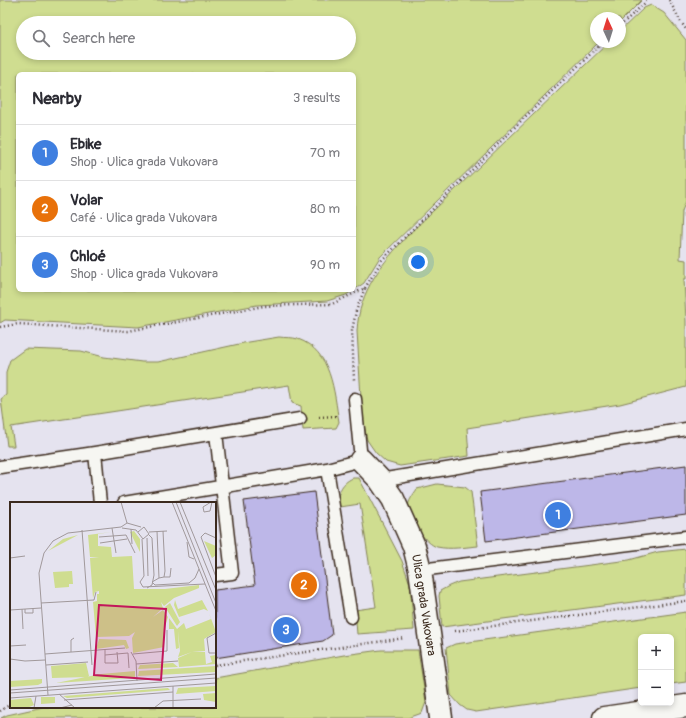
<!DOCTYPE html>
<meta charset="utf-8">
<style>
:root{--surface:#fff;--page:#f7f7f7;--text:#2b2b33;--muted:#7c7c81;--line:#e1e1e2;--accent:#db2777}
body{margin:0;font-family:Pangolin,sans-serif;background:var(--page);color:var(--text)}
.controls{position:absolute;right:12px;bottom:12px;display:grid;overflow:hidden;border-radius:6px;box-shadow:0 2px 6px #0003}
.controls button{width:36px;height:36px;display:grid;place-items:center;padding:0;border:0;border-bottom:1px solid var(--line);background:var(--surface);color:var(--text);font:20px sans-serif}
.compass{position:absolute;left:590px;top:12px;width:36px;height:36px;border-radius:50%;background:var(--surface);box-shadow:0 2px 6px #0003;rotate:356deg}
.you{position:absolute;left:418px;top:262px;width:14px;height:14px;margin:-10px;border:3px solid #fff;border-radius:50%;background:#1a73e8;box-shadow:0 0 0 6px #1a73e833}
.badge{display:grid;place-items:center;width:26px;height:26px;border-radius:50%;background:var(--accent);color:#fff;font-size:13px;font-weight:700}
.pin{position:absolute;translate:-50% -50%;border:2px solid #fff;box-shadow:0 1px 4px #0006}
.list{margin:0;padding:0;list-style:none}
h2{display:flex;justify-content:space-between;align-items:center;height:52px;margin:0;padding:0 16px;font-size:17px}
h2 small{font-size:13px;font-weight:400;color:var(--muted)}
.list li{display:grid;grid-template-columns:26px 1fr auto;gap:12px;align-items:center;box-sizing:border-box;height:56px;padding:0 16px;border-top:1px solid var(--line)}
.list b{display:block;font-size:15px;white-space:nowrap}
.list p{margin:0;font-size:13px;white-space:nowrap;color:var(--muted)}
.list em{font-size:13px;font-style:normal;color:var(--muted)}
.icon{flex:none;width:22px;height:22px;fill:none;stroke:currentColor;stroke-width:2;stroke-linecap:round;stroke-linejoin:round}
.map{position:relative;flex:none;width:686px;height:718px;overflow:hidden}
.search{position:absolute;background:var(--surface);box-shadow:0 2px 6px #0003;left:16px;top:16px;width:340px;height:44px;display:flex;align-items:center;gap:10px;box-sizing:border-box;padding:0 14px;border-radius:22px;color:var(--muted);font-size:15px}
.panel{position:absolute;background:var(--surface);box-shadow:0 2px 6px #0003;left:16px;top:72px;width:340px;height:220px;border-radius:6px}
.map>svg:first-child{display:block}
.green{fill:#cfdd90;stroke:#858457;fill-rule:evenodd}
.building{fill:#bdb7e8;stroke:#3b2a1e}
.lines{fill:none;stroke-linecap:round;stroke-linejoin:round}
.lane-casing{stroke:#3b2a1e;stroke-width:15}
.street-casing{stroke:#3b2a1e;stroke-width:25}
.secondary-casing{stroke:#3b2a1e;stroke-width:25}
.path{stroke:#3b2a1e;stroke-width:2.5;stroke-dasharray:1 3;stroke-linecap:butt}
.lane{stroke:#f6f6f2;stroke-width:12}
.street{stroke:#f6f6f2;stroke-width:22}
.secondary{stroke:#f6f6f2;stroke-width:22}
.labels{text-anchor:middle;stroke-width:3;stroke-linejoin:round;paint-order:stroke}
.street-label{font-size:12px;fill:#3b2a1e;stroke:#f6f6f2}
.inset-road{fill:none;stroke:#a1999b;stroke-width:1}
.view{fill:#c2185b;fill-opacity:0.15;stroke:#c2185b;stroke-width:2}
.inset-edge{fill:none;stroke:#3b2a1e;stroke-width:2}
</style>
<div class="map">
<svg width="686" height="718" viewBox="0 0 686 718">
<rect width="100%" height="100%" fill="#e5e3ef"/>
<filter id="ink" filterUnits="userSpaceOnUse"><feTurbulence type="fractalNoise" baseFrequency=".025" numOctaves="2"/><feDisplacementMap in="SourceGraphic" scale="8" xChannelSelector="R" yChannelSelector="G"/><feConvolveMatrix kernelMatrix="1 2 1 2 8 2 1 2 1" color-interpolation-filters="sRGB"/></filter>
<g filter="url(#ink)">
<!-- green -->
<path class="green" d="M0,0H642L620,22V18H596V42H599L380,257L364,283L354,290V74H18V290H354L346,295L327,301L257,305L138,327L5,320L0,323ZM23,23H349V53H23Z
M651,5L664,13L686,40V201L682,211L680,259L686,260V279H684L686,321V387L620,404L467,428L469,456L400,466L386,462L376,453L367,440L362,414L357,331C359,290 382,264 408,235L609,42H620V31L644,8Z
M279,337C285,338 292,337 298,339C332,351 334,392 339,422L336,428L303,430L301,406L292,403L289,385L11,427L14,446H7L1,399L6,395V372L10,360L25,349L81,351L104,357L142,362H158L248,342Z
M353,478H359L402,561L410,584L414,630L357,634L355,610L376,607L360,504L340,507C336,494 341,483 353,478Z
M437,484L465,487L471,492L478,546C465,547 451,550 437,547C426,544 408,520 408,508C408,501 413,495 417,489Z
M686,549V595L442,627L439,596L440,591L449,586L459,582L629,560L658,552Z
M686,612V682L671,684V637H641V688L476,712L467,710L460,705L451,695L446,648L455,644Z
M381,650H418L426,702L422,713L408,718H1L7,715L43,707H215V678L344,655Z"/>
<!-- building -->
<path class="building" d="M686,465V515L486,541L480,492Z
M314,492L332,635L323,641L215,658V590L255,585L244,501Z"/>
<g class="lines">
<defs>
<path id="lane" d="M95,453L100,503
M0,467L95,453L300,419
M327,469L361,460L355,399
M380,480L686,429
M124,503L327,469L351,617
M420,570L686,537
M215,575L232,573L216,433"/>
<path id="street" d="M361,460L380,480L393,499L414,546L420,570L441,718"/>
<path id="secondary" d="M604,718L686,706"/>
</defs>
<!-- lane casing -->
<use href="#lane" class="lane-casing"/>
<!-- street casing -->
<use href="#street" class="street-casing"/>
<!-- secondary casing -->
<use href="#secondary" class="secondary-casing"/>
<!-- path -->
<path class="path" d="M669,0L681,22L686,29
M620,26L648,0
M365,288L382,260L522,120L603,42
M0,327L18,324L128,331L264,306L332,304L365,288L356,311L352,331L354,380
M319,417L336,416
M455,631L686,601
M215,665L405,638
M0,711L11,704"/>
<!-- lane -->
<use href="#lane" class="lane"/>
<!-- street -->
<use href="#street" class="street"/>
<!-- secondary -->
<use href="#secondary" class="secondary"/>
</g>
</g>
<g class="labels">
<!-- street labels -->
<g class="street-label">
<text transform="translate(424 605) rotate(81)" y="4">Ulica grada Vukovara</text>
</g>
</g>
<!-- overview -->
<g transform="translate(10 502)">
<rect width="206" height="206" fill="#e5e3ef"/>
<path d="M124,29L130,37V50L120,30ZM101,30L88,32V44L101,45L102,55L122,54L124,87H155L189,83V86L164,96L154,104L151,100L153,106L143,115L153,108L158,115L154,128V145L123,151L122,136L125,130L119,134L86,135L83,100L87,99V92H89V89L85,90L83,96L80,56L89,55H80L78,33ZM68,33L38,49L53,37ZM194,39L206,44V53L202,56ZM62,69L63,82H59V85L45,86L43,70ZM165,98L168,107L192,98L198,109L194,107L169,115L164,103ZM160,101L170,120L167,124L155,105ZM199,111L206,130L194,137L195,149L182,150L168,155L170,149L168,129L169,146L166,147L164,127H159V116L167,127L174,121L176,127L201,117ZM89,137L116,138L119,146L116,147L114,143L86,147ZM182,150H195L196,162L202,160L200,154L206,153V162L169,165L168,156ZM76,161L79,174L77,175L42,176L41,164ZM163,161L168,165L128,167L130,163ZM206,164V170L128,174L129,169ZM125,169V176H122L46,181L91,172ZM32,177V181L28,183L0,185V179ZM206,184V189L166,192L168,186ZM158,186L160,188L57,196L53,194ZM206,191V200L194,198L193,192ZM31,195H45V201L31,202ZM21,196L24,203L17,206H0V198Z" fill="#cfdd90"/>
<path class="inset-road" d="M111,0L117,21M162,0L206,109M166,0L206,101M170,0L206,88M201,0L193,5L194,10L200,9L202,0M117,21L131,25M102,26L106,51M112,26L126,28L133,37L139,32L134,25L128,30M121,27L122,42M72,28L82,163M147,29L149,76L142,80L145,83L179,81L185,76L189,67M139,30L157,29M89,35L116,33L125,51M137,36L138,74M206,36L195,31L191,35L206,75M132,37L134,74L130,80L133,85L195,82M177,40L179,55L184,57M90,41L117,37M0,56L15,54M154,75H160L161,66M149,76L154,75L155,69L153,29M137,86L142,83L144,73L142,36L139,33M31,101L84,98L86,90M12,107L13,127M15,107V111H23V106M0,108L31,106M206,131L197,136L199,151H206M0,144L16,143M95,148V153L118,151L119,166M61,150V138L64,136M121,150L126,159L127,179M35,152L115,146M123,152L157,149V128M95,153V161H108L107,150M0,157L15,159L35,158M126,162L168,159M36,163L78,160M163,184V206M0,188L206,172M0,191L206,176M49,192L65,206M38,193L29,71L34,51L43,39L58,31L111,25L117,21M0,196L206,181M54,198L163,190M24,206L26,194M50,206L62,203M144,206L153,199L191,197"/>
<path class="view" d="M89,103L156,107L151,178L84,173Z"/>
<rect width="206" height="206" class="inset-edge"/>
</g>
</svg>
<div class="controls">
<button>+</button>
<button>−</button>
</div>
<svg class="compass" viewBox="-18 -18 36 36"><path d="M0-13l5 13h-10z" fill="#e53935"/><path d="M0 13l5-13h-10z" fill="#7c7c81"/></svg>
<div class="you"></div>
<div class="pin badge" style="left:558px;top:515px;background:#3f7fe0">1</div>
<div class="pin badge" style="left:304px;top:585px;background:#e8710a">2</div>
<div class="pin badge" style="left:286px;top:630px;background:#3f7fe0">3</div>
<div class="search"><svg class="icon" aria-label="search" viewBox="0 0 24 24"><circle cx="10" cy="10" r="6"/><path d="M15 15l6 6"/></svg>Search here</div>
<section class="panel">
<h2>Nearby<small>3 results</small></h2>
<ul class="list">
<li><span class="badge" style="background:#3f7fe0">1</span><div><b>Ebike</b><p>Shop · Ulica grada Vukovara</p></div><em>70 m</em></li>
<li><span class="badge" style="background:#e8710a">2</span><div><b>Volar</b><p>Café · Ulica grada Vukovara</p></div><em>80 m</em></li>
<li><span class="badge" style="background:#3f7fe0">3</span><div><b>Chloé</b><p>Shop · Ulica grada Vukovara</p></div><em>90 m</em></li>
</ul>
</section>
</div>
